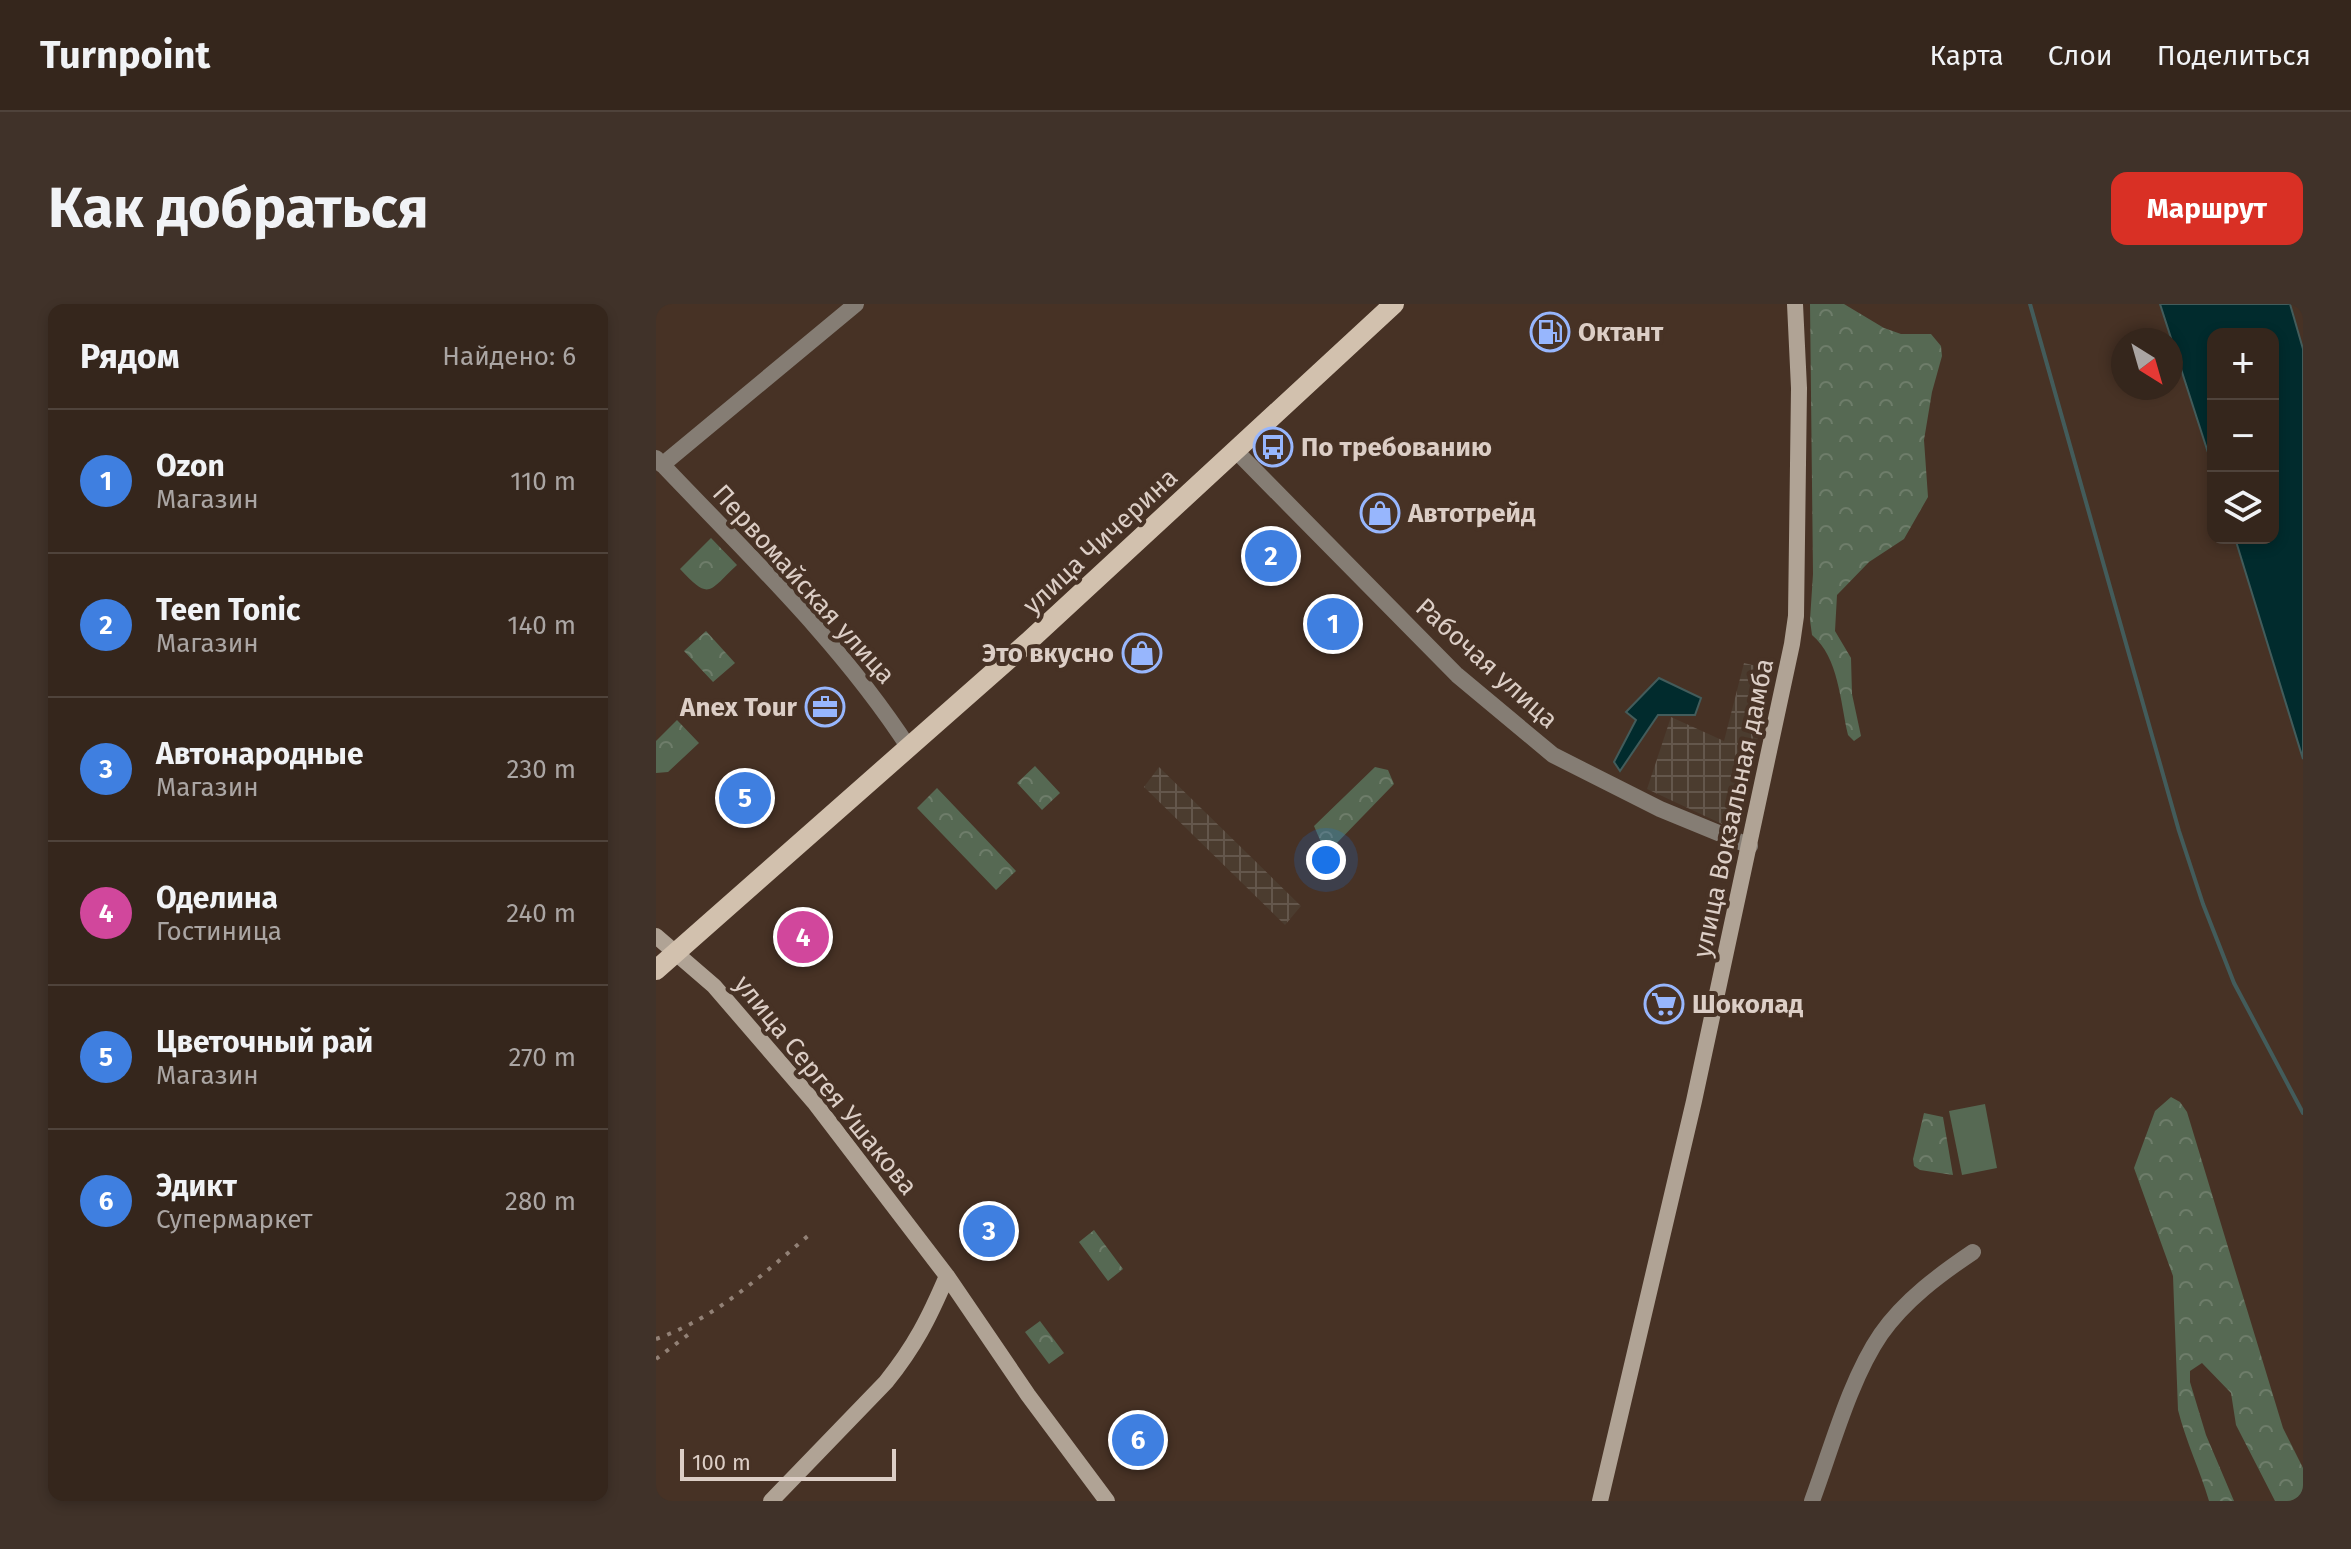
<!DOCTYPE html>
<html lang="ru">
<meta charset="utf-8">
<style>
:root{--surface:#35261c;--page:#403229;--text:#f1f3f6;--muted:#aaa5a3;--line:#4f433b;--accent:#d93025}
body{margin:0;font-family:"Fira Sans",sans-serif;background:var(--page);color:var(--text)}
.controls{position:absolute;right:24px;top:24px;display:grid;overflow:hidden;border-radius:16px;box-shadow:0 4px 12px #0003}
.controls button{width:72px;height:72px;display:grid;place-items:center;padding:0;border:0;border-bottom:2px solid var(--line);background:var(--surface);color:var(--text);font:40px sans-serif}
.compass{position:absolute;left:1455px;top:24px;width:72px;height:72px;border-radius:50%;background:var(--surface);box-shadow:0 4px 12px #0003;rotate:143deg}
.scale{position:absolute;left:24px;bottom:20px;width:216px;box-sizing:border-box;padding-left:8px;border:4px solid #dccec6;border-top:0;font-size:22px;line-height:28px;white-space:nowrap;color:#dccec6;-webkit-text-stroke:6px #473225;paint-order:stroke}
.you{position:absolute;left:670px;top:556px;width:28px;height:28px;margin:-20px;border:6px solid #fff;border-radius:50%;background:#1a73e8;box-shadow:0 0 0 12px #1a73e833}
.badge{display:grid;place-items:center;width:52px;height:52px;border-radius:50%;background:var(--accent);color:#fff;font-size:26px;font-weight:700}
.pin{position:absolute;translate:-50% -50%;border:4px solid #fff;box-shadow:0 2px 8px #0006}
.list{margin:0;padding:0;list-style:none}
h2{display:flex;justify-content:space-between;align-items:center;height:104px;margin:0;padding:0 32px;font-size:34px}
h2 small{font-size:26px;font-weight:400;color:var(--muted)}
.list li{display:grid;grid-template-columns:52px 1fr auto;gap:24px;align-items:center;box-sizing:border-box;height:144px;padding:0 32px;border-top:2px solid var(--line)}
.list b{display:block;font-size:30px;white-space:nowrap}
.list p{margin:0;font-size:26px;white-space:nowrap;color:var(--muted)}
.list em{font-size:26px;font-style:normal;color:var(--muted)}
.icon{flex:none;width:44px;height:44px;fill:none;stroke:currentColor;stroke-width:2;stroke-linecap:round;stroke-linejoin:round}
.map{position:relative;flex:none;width:1647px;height:1197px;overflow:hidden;border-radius:16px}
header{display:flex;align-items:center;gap:48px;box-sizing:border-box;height:112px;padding:0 40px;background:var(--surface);border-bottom:2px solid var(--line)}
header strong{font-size:38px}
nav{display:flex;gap:44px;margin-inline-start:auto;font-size:28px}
.intro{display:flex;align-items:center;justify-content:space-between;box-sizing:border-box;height:192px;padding:0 48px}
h1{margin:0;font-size:56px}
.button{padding:20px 36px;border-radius:16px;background:var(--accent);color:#fff;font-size:28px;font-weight:700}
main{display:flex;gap:48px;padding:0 48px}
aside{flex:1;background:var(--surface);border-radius:16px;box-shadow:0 4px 12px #0003}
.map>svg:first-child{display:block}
.industrial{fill:url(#industrial-grid)}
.forest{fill:url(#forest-crowns)}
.pitch{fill:#566953}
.water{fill:#012b2d;stroke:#435c5b;stroke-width:2}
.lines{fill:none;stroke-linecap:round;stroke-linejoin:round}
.stream{stroke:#435c5b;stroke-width:4}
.street{stroke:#857d74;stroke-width:16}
.secondary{stroke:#b0a395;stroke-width:16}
.primary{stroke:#d2c1ae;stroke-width:20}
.rail{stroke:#928176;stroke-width:4;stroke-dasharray:4 8;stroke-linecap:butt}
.labels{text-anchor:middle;stroke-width:8;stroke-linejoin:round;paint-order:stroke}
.poi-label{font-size:26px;font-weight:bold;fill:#dccec6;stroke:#473225;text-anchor:start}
.street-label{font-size:26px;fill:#dccec6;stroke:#473225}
</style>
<header>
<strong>Turnpoint</strong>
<nav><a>Карта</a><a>Слои</a><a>Поделиться</a></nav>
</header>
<div class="intro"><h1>Как добраться</h1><a class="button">Маршрут</a></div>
<main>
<aside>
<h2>Рядом<small>Найдено: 6</small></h2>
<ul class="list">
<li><span class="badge" style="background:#3f7fe0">1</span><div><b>Ozon</b><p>Магазин</p></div><em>110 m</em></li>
<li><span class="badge" style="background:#3f7fe0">2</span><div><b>Teen Tonic</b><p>Магазин</p></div><em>140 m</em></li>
<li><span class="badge" style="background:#3f7fe0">3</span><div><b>Автонародные</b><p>Магазин</p></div><em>230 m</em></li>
<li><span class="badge" style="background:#d1479c">4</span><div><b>Оделина</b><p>Гостиница</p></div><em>240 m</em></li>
<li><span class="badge" style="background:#3f7fe0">5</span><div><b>Цветочный рай</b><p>Магазин</p></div><em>270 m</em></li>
<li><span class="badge" style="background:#3f7fe0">6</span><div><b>Эдикт</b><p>Супермаркет</p></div><em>280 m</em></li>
</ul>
</aside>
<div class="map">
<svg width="1647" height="1197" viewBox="0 0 1647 1197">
<defs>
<pattern id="industrial-grid" width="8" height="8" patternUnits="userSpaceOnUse" patternTransform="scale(2)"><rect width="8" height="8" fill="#4b3c2f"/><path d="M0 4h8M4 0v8" fill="none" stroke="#64574c"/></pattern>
<pattern id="forest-crowns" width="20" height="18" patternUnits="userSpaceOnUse" patternTransform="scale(2)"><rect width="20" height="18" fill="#566953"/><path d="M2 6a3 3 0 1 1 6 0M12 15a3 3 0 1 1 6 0" fill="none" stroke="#6e7d6a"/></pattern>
</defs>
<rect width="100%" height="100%" fill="#473225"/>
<!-- industrial -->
<path class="industrial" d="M1088,359L1117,366L1081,527L991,485L1015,413L1068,437Z
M503,463L645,602L629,621L488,483Z"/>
<!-- forest -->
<path class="forest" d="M1154,0H1188L1228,24L1245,30H1275L1285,42L1286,52L1276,88L1268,136L1272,193L1248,235L1213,258L1181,291L1179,327L1195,354L1196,390L1205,432L1198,437L1192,431C1184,397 1183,354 1156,331L1154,316L1157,270Z
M55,234L81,261C52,288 54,297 24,265Z
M50,327L79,359L57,378L28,347Z
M21,416L43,439L12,468L0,469V437Z
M379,462L404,489L386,506L361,479Z
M719,463L732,466L738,480L676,544L667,543L658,522Z
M281,484L360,567L340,586L261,504Z
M1515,793L1524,798L1531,808L1627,1124L1647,1164V1197H1619L1580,1121L1575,1089L1546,1059L1534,1067V1078L1550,1131L1578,1197H1553C1544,1166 1530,1138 1522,1106L1517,972L1478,864L1499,807Z
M1268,809L1287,813L1297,871L1264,866L1258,862L1257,855Z
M438,926L467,965L452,977L423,938Z
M384,1017L408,1049L393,1060L369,1028Z"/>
<!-- pitch -->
<path class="pitch" d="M1329,800L1341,864L1306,871L1293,807Z"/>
<!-- water -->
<path class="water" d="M1504,0H1634L1647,45V455L1579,234H1617V30H1557V164Z
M1003,374L1045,394L1039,411H1002L964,467L958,458L980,416L970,408Z"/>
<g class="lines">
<!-- stream -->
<path class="stream" d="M1374,0L1523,527L1547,600L1578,679L1647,809"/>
<!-- street -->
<path class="street" d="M580,147L801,371L897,451L1004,505L1094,542
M0,154C88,247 183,336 253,444
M6,161L200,0
M1156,1197C1175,1146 1194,1075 1225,1030C1249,996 1283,971 1317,948"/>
<!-- secondary -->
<path class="secondary" d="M0,632L58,682L158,798L291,972L372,1091L451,1197
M115,1197L230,1078C259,1042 273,1014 291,972
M944,1197L1038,797L1136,340L1140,312L1143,84L1139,0"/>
<!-- primary -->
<path class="primary" d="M0,666L372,338L738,0"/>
<!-- rail -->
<path class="rail" d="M0,1035C60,1014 106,971 153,931
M0,1055L37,1027"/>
</g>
<!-- icons -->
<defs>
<symbol id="fuel-ring" viewBox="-11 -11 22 22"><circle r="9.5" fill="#473225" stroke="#97b6fd" stroke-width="1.5"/><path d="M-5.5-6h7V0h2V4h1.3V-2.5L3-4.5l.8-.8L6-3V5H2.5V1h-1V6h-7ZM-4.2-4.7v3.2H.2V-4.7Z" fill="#97b6fd"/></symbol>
<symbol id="bus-ring" viewBox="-11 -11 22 22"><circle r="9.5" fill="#473225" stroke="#97b6fd" stroke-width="1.5"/><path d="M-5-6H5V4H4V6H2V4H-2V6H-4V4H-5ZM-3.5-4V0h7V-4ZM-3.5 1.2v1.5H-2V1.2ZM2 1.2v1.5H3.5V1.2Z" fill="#97b6fd"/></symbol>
<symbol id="shop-ring" viewBox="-11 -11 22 22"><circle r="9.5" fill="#473225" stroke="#97b6fd" stroke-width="1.5"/><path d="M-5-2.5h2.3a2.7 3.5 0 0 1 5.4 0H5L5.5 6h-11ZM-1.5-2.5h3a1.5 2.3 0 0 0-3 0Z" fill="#97b6fd"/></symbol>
<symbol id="office-ring" viewBox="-11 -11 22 22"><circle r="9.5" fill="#473225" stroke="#97b6fd" stroke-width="1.5"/><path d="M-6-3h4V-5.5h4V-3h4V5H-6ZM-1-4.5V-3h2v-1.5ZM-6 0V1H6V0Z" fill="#97b6fd"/></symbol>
<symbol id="supermarket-ring" viewBox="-11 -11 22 22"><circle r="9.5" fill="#473225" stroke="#97b6fd" stroke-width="1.5"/><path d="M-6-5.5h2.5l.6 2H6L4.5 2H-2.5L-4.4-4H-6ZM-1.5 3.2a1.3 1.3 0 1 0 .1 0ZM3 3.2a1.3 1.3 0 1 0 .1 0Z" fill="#97b6fd"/></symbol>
</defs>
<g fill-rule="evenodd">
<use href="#fuel-ring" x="872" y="6" width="44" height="44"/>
<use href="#bus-ring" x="595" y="121" width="44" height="44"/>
<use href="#shop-ring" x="702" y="187" width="44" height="44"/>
<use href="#shop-ring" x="464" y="327" width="44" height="44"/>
<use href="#office-ring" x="147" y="381" width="44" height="44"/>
<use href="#supermarket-ring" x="986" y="678" width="44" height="44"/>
</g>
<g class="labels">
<!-- poi labels -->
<g class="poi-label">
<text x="922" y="37">Октант</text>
<text x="645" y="152">По требованию</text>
<text x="752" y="218">Автотрейд</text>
<text x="458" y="358" text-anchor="end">Это вкусно</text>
<text x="141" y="412" text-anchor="end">Anex Tour</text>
<text x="1036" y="709">Шоколад</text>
</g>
<!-- street labels -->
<g class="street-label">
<text transform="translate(444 237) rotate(-43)" y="9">улица Чичерина</text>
<text transform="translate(148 280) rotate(48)" y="9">Первомайская улица</text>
<text transform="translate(831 359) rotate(42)" y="9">Рабочая улица</text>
<text transform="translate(1077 504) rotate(-78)" y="9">улица Вокзальная дамба</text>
<text transform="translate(170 781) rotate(51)" y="9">улица Сергея Ушакова</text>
</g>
</g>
</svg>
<div class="controls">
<button>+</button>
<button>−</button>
<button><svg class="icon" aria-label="layers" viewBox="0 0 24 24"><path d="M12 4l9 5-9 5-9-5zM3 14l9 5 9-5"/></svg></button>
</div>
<svg class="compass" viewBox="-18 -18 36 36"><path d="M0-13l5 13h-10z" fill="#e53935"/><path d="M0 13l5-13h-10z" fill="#aaa5a3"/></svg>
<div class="scale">100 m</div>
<div class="you"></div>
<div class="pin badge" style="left:677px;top:320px;background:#3f7fe0">1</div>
<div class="pin badge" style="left:615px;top:252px;background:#3f7fe0">2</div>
<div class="pin badge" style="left:333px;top:927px;background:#3f7fe0">3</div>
<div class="pin badge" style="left:147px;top:633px;background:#d1479c">4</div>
<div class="pin badge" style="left:89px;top:494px;background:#3f7fe0">5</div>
<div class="pin badge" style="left:482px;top:1136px;background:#3f7fe0">6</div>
</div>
</main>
